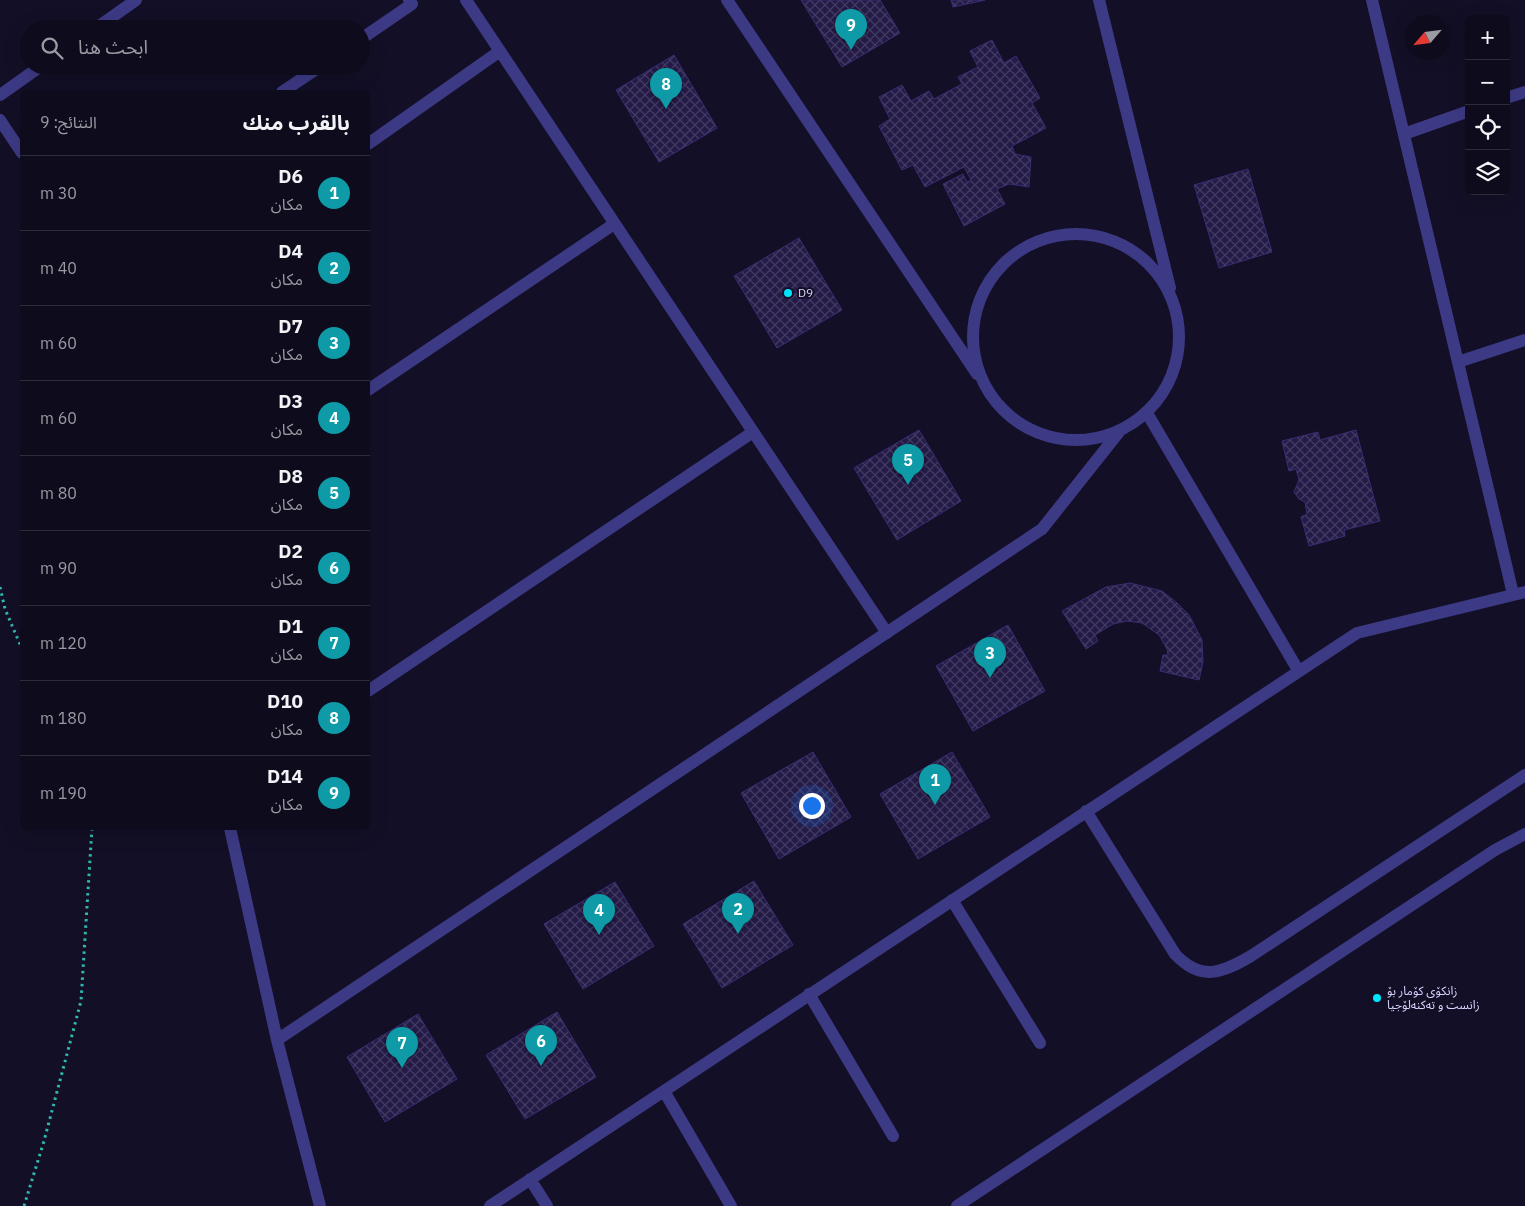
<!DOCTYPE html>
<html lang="ar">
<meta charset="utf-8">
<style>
:root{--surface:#0e0b1c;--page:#1c1929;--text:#f1f3f6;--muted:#9b9ba3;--line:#2e2b3b;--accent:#00e5ff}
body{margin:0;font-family:"IBM Plex Sans","Noto Sans Arabic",sans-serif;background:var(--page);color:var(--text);direction:rtl}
.controls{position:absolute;right:15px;top:15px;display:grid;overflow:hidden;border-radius:8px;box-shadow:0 5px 20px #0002}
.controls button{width:45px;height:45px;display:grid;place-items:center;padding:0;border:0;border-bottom:1px solid var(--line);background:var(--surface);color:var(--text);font:25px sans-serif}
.compass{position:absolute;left:1405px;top:15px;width:45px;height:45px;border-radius:50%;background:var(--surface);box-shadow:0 5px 20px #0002;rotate:242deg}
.you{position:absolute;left:811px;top:805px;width:18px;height:18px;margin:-12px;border:4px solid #fff;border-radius:50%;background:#1a73e8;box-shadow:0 0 0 8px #1a73e833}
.badge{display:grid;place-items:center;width:32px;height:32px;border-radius:50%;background:var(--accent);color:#fff;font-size:16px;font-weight:700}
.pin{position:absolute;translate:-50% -41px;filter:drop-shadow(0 1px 2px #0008)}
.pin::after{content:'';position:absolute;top:26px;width:18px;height:15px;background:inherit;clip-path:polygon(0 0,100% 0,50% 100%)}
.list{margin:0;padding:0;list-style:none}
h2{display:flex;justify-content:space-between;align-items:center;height:65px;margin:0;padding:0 20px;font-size:21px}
h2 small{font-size:16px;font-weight:400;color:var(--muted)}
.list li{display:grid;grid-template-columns:32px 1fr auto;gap:15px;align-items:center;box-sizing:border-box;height:75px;padding:0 20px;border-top:1px solid var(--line)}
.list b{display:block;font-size:19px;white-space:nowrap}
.list p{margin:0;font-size:16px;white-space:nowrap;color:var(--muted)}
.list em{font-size:16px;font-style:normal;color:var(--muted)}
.icon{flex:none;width:28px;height:28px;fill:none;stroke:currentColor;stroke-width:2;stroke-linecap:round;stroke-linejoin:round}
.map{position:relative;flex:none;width:1525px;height:1206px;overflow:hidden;direction:ltr}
.search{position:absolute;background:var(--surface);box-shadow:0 5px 20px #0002;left:20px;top:20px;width:350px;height:55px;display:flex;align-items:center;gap:12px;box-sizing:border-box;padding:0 18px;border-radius:28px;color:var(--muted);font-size:19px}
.panel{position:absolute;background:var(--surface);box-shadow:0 5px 20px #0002;left:20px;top:90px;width:350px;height:740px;border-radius:8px;direction:rtl}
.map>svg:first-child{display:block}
.building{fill:url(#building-cross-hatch);stroke:#3b2d73}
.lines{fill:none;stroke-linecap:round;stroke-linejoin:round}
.path{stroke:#2fb8b0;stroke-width:3;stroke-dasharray:2.5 4;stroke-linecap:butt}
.street{stroke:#3d3a85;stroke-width:12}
.poi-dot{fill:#00e5ff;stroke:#130f26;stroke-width:2}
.labels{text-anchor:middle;stroke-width:4;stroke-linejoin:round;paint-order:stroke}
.poi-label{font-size:12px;fill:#d9d4ff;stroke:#130f26;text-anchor:start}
</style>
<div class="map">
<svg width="1525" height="1206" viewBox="0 0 1525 1206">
<defs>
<pattern id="building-cross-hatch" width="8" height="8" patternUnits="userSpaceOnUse" patternTransform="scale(1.25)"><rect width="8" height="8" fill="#241b47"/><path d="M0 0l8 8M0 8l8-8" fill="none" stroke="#433b63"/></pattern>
</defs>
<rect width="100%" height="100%" fill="#130f26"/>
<!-- building -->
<path class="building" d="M801,0H880L900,33L842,67Z
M951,0H985L953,7Z
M992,40L1004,63L1016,56L1040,98L1032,103L1046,128L1012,146L1015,154L1031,157L1029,187L1009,184L997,189L1005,204L964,226L943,184L963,174L967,182L971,180L964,167L925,187L913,165L902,170L879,126L890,119L879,97L902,85L911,101L929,91L934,99L962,84L958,77L978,67L970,51Z
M674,55L717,128L659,162L616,90Z
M1248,169L1272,252L1219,268L1194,185Z
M799,238L842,310L777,348L734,276Z
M919,430L961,501L897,540L854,468Z
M1356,430L1380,521L1344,530L1345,536L1309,546L1301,517L1307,514L1305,502L1299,499L1294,492L1299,480L1296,469L1289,471L1282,441L1318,432L1320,440Z
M1130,583L1162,591L1176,602L1189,615L1202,640L1203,662L1199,680L1160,671L1163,655H1168L1167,649L1159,635L1142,623L1127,621L1113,624L1095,635L1098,641L1086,649L1062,611L1106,587Z
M1008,625L1045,691L973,731L936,666Z
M813,752L851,817L779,859L741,793Z
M952,752L990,817L918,859L880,794Z
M754,881L793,945L722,988L683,924Z
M615,882L654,946L583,989L544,924Z
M557,1012L596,1077L525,1119L486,1055Z
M418,1014L457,1079L385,1122L347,1057Z"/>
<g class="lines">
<!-- path -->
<path class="path" d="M0,587L5,609L22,649
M24,1206L44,1141L81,1001L92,828"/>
<!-- street -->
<path class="street" d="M466,0L887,633
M727,0L977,374
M1099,0L1170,288
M1372,0L1513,594
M95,29L136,0
M361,39L412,4L409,0
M282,92L321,66
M0,95L41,66
M1506,98L1525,92
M0,120L22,153
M1404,134L1469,111
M368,144L500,51
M973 337a103 103 0 1 1 206 0a103 103 0 1 1-206 0Z
M1458,362L1525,340
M368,390L614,224
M1147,413L1298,670
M368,691L753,432
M1086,811L1175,954C1201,982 1222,973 1251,956L1525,775
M230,828L277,1040L320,1206
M952,900L1040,1043
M809,994L893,1136
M277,1040L1042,529L1119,432
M664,1091L731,1206
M530,1179L547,1206
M490,1206L1357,633L1525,592
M957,1206L1495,850L1525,834"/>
</g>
<!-- markers -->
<g class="poi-dot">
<circle cx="788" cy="293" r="5"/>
<circle cx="1377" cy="998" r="5"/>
</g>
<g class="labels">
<!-- poi labels -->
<g class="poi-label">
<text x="798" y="297">D9</text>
<text x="1387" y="995">زانکۆی کۆمار بۆ<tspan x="1387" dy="14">زانست و تەکنەلۆجیا</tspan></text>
</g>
</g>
</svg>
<div class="controls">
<button>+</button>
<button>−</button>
<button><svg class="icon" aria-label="locate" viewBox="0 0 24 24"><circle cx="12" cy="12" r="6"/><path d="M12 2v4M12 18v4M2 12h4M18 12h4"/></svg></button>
<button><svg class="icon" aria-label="layers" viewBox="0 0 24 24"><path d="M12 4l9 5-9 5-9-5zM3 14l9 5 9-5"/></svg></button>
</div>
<svg class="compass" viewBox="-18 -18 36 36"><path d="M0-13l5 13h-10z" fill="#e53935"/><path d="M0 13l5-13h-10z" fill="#9b9ba3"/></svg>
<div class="you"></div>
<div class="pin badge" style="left:935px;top:805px;background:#0f9aa8">1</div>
<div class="pin badge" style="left:738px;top:934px;background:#0f9aa8">2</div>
<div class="pin badge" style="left:990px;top:678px;background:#0f9aa8">3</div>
<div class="pin badge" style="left:599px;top:935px;background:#0f9aa8">4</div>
<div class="pin badge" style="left:908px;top:485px;background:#0f9aa8">5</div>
<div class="pin badge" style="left:541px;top:1066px;background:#0f9aa8">6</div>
<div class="pin badge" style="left:402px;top:1068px;background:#0f9aa8">7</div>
<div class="pin badge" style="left:666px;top:109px;background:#0f9aa8">8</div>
<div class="pin badge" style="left:851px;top:50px;background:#0f9aa8">9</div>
<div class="search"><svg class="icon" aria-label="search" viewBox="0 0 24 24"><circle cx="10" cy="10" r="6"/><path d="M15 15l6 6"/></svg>ابحث هنا</div>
<section class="panel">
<h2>بالقرب منك<small>النتائج: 9</small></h2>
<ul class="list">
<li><span class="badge" style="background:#0f9aa8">1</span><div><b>D6</b><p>مكان</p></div><em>30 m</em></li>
<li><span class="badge" style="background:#0f9aa8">2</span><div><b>D4</b><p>مكان</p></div><em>40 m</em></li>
<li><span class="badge" style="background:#0f9aa8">3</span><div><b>D7</b><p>مكان</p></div><em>60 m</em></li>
<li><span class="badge" style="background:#0f9aa8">4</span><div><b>D3</b><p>مكان</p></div><em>60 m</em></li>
<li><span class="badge" style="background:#0f9aa8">5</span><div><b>D8</b><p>مكان</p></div><em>80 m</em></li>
<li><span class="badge" style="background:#0f9aa8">6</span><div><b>D2</b><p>مكان</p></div><em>90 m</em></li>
<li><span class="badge" style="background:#0f9aa8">7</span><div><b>D1</b><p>مكان</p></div><em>120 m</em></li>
<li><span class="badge" style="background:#0f9aa8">8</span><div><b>D10</b><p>مكان</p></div><em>180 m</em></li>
<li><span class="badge" style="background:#0f9aa8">9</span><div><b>D14</b><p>مكان</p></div><em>190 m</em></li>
</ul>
</section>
</div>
